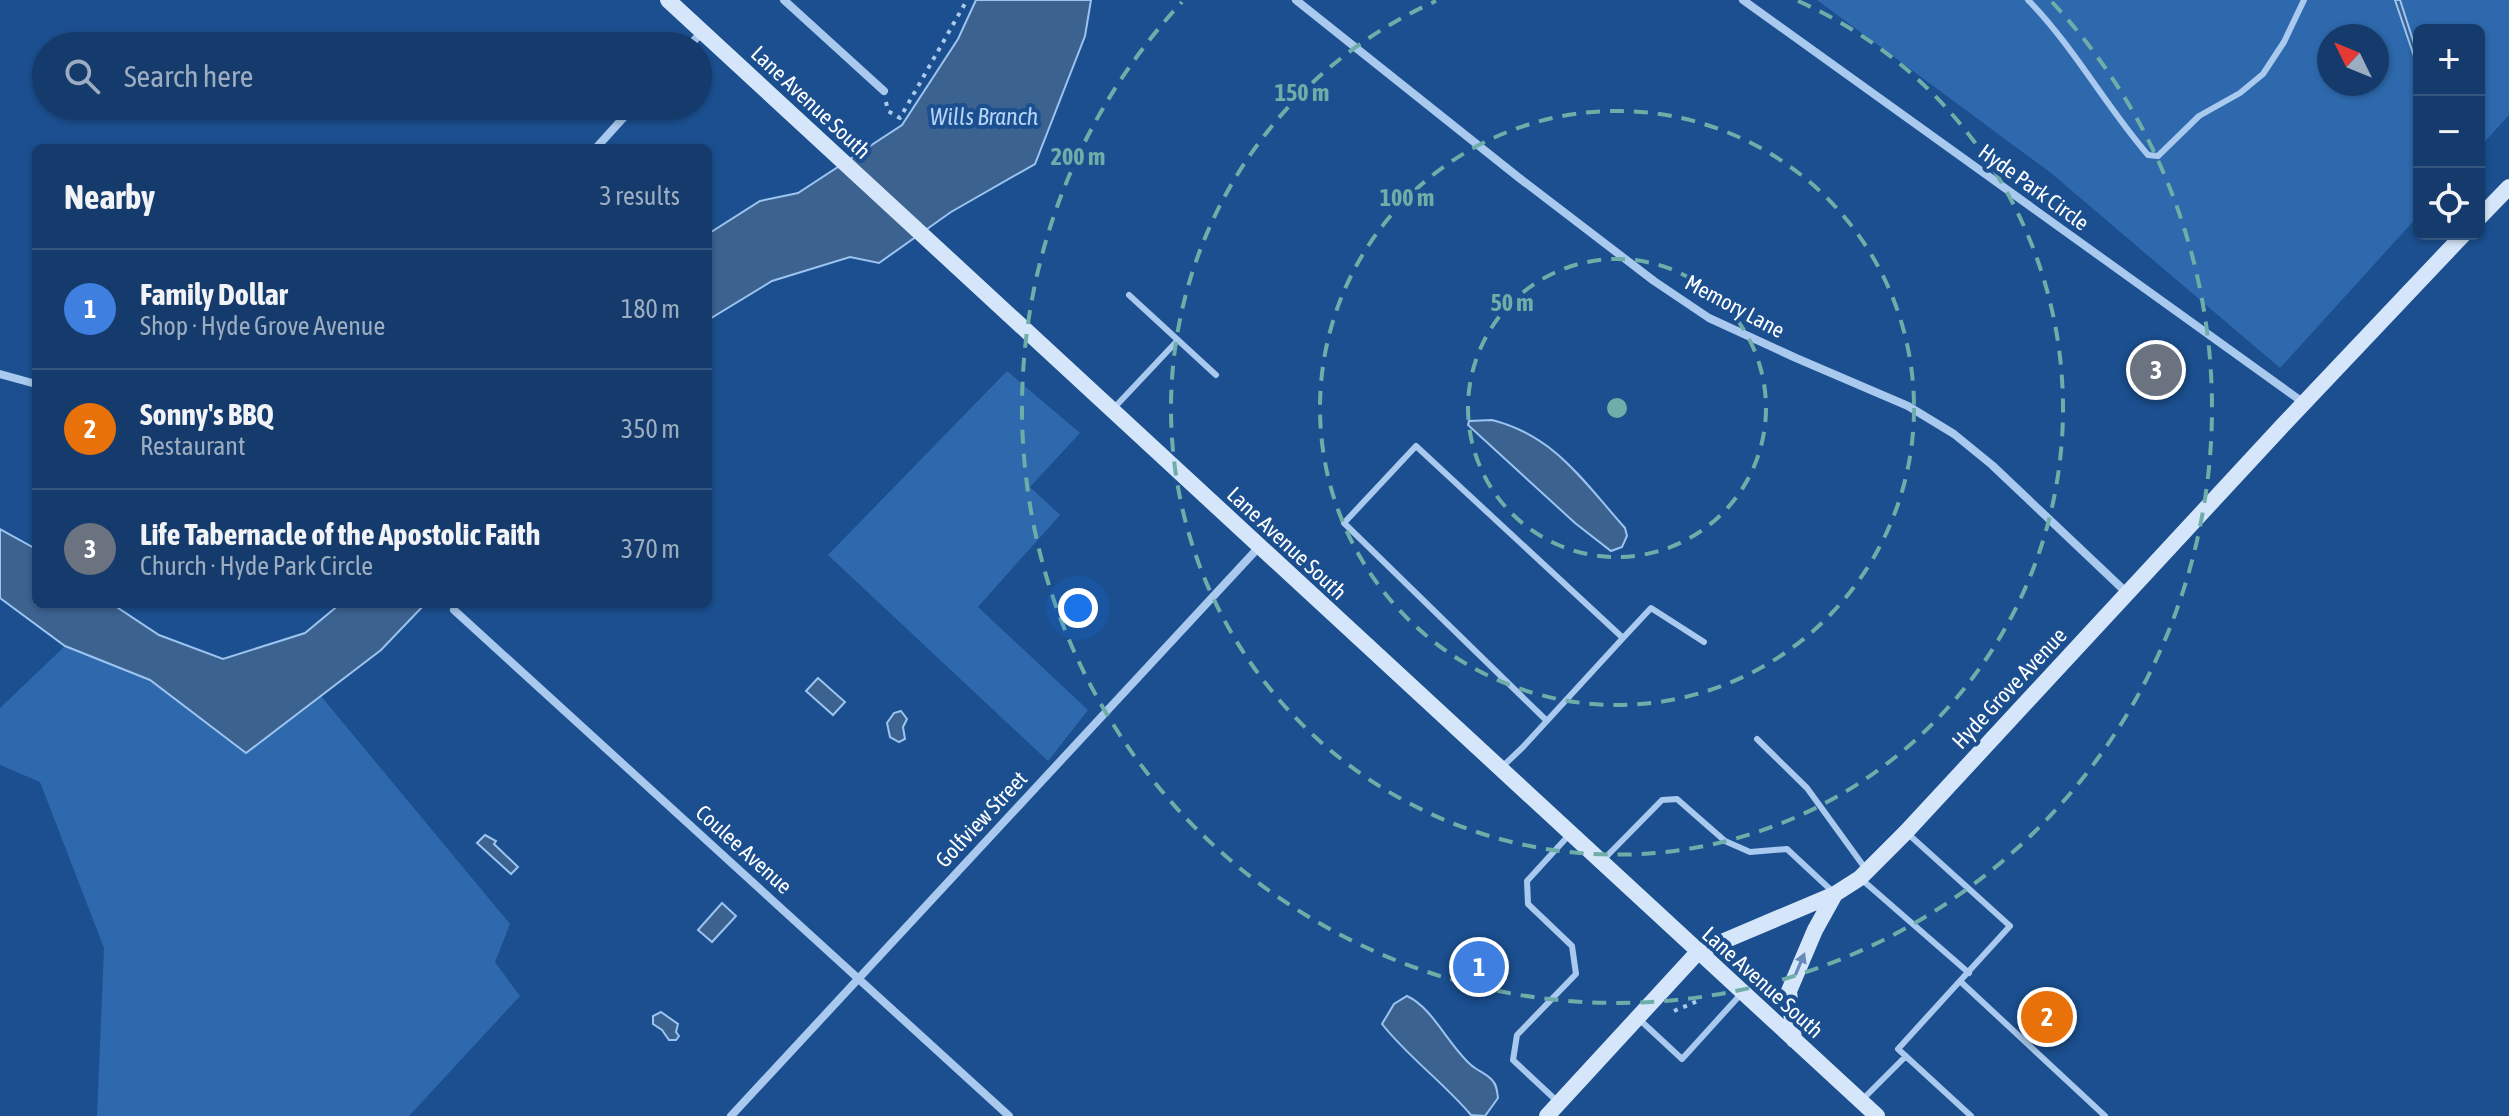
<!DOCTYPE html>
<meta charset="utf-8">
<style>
:root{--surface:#143b6b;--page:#214673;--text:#f1f3f6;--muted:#9dadc1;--line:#33557e;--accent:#ffd166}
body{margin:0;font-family:"Asap Condensed",sans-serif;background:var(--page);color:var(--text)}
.controls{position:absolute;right:24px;top:24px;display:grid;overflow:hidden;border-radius:12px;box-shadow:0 2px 6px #0004}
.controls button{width:72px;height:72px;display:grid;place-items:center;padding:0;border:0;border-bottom:2px solid var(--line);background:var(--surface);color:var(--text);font:40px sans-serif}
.compass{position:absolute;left:2317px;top:24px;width:72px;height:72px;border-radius:50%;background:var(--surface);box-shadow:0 2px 6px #0004;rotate:313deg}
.you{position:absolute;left:1078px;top:608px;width:28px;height:28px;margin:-20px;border:6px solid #fff;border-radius:50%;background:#1a73e8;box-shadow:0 0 0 12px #1a73e833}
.badge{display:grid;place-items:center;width:52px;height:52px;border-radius:50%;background:var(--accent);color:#fff;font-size:26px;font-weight:700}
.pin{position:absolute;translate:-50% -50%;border:4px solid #fff;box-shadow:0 2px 8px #0006}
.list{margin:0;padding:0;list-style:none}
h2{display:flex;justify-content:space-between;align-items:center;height:104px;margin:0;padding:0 32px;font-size:34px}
h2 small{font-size:26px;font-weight:400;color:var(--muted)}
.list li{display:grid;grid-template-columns:52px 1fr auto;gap:24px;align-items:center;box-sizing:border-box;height:120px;padding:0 32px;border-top:2px solid var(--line)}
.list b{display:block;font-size:30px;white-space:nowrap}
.list p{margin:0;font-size:26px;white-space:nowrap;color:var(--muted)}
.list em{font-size:26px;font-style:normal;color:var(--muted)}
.icon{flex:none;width:44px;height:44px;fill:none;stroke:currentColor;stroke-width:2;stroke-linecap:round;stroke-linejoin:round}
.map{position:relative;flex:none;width:2509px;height:1116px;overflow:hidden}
.search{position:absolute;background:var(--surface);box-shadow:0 2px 6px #0004;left:32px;top:32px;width:680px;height:88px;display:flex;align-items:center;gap:20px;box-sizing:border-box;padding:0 28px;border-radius:44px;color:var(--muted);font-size:30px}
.panel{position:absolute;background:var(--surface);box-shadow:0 2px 6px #0004;left:32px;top:144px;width:680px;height:464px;border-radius:12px}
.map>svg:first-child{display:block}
.green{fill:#2e69ad;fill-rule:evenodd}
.water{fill:#3c6290;stroke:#9cc4f0;stroke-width:2}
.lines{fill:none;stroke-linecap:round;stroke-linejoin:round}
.path{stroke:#a9c9ee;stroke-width:4;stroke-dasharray:4 6;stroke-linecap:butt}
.lane{stroke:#a9c9ee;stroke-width:6}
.street{stroke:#a9c9ee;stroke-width:8}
.secondary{stroke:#d6e6fa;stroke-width:16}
.oneway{fill:#668bba}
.ring{fill:none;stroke:#6fada8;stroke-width:4;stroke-dasharray:14 10}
.labels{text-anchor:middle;stroke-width:8;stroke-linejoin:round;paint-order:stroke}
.street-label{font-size:22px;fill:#fff;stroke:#1b4f8f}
.water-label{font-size:24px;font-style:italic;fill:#b5d3f5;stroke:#1b4f8f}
.centre{fill:#6fada8;stroke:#1b4f8f;stroke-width:4}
.ring-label{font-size:24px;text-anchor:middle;font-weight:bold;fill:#6fada8;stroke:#1b4f8f;stroke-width:8;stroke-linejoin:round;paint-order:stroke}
</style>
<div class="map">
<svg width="2509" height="1116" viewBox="0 0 2509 1116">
<rect width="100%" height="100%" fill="#1b4f8f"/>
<!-- green -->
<path class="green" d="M1817,0H2509V115L2479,148V30H2419V215L2280,368L2051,173ZM2329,36H2377V84H2329Z
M1007,371L1080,433L1030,487L1060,515L978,607L1088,710L1048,761L828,555Z
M65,646L150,680L245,753L320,695L510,924L495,962L520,996L409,1116H97L104,948L40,782L0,765V708Z"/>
<!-- water -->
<path class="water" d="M976,0H1091L1085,36L1035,164L951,212L879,263L850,257L772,281L708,320V234L760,201L798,193L902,125L958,39Z
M2395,0H2400L2419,59V71Z
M1492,420C1555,436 1583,481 1625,528L1627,536L1622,547L1611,551L1575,523L1468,425L1469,421Z
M0,529L36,549V604H112L159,635L223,659L305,633L340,604H425L381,650L246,753L150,680L65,646L0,598Z
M818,678L845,702L833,715L806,691Z
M901,711L907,719L903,727L905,739L899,742L890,737L887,723L894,713Z
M485,835L496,841L494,844L518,867L511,874L477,843Z
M722,903L736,916L712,942L698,930Z
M1407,996C1433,1008 1448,1045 1471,1065C1478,1071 1487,1074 1492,1080C1497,1085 1497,1091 1498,1098L1485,1116L1471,1115C1443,1082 1408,1057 1382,1024L1394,1004Z
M661,1012L678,1024L676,1032L679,1036L676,1040H669L662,1030L653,1024V1016Z"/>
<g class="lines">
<!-- path -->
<path class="path" d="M886,102L888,111L900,118L967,0
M1674,1011L1700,1000"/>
<!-- lane -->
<path class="lane" d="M2028,0C2074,47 2105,105 2148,155L2158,156L2199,116L2240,93L2263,74L2284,42L2304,0
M1129,295L1216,375
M1114,408L1178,340
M1623,638L1651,608L1704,642
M1757,739L1807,788L1865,868
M1502,767L1523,747L1623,638L1416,446L1344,523L1547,721
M1906,832L2010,926L1898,1049L1971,1116
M1603,860L1662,800L1677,799L1725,841L1750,852L1787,849L1832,891
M1860,878L1969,973
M1961,982L2105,1116
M1640,1020L1682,1059L1741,994
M1863,1099L1906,1056
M1559,1103L1513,1060L1517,1035L1576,974L1572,946L1528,904L1527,881L1570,834"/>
<!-- street -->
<path class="street" d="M784,0L884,91
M1296,0L1518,177L1654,281L1709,318L1796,358L1908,406L1954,434L1992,465L2127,593
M1743,0L2304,403
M689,46L702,32
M596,148L634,106
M0,374L36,384
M454,610L1009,1116
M731,1116L1259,547"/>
<!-- secondary -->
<path class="secondary" d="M668,0L1877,1116
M2479,218L2509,187
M1794,1040L1789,991L1815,930L1835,894
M1547,1116L1698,952L1835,894L1860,878L1906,832L2284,424L2464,234"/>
</g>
<!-- one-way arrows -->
<defs><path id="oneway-solid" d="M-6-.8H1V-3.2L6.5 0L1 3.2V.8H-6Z" transform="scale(2)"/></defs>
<use class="oneway" href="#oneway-solid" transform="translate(1800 964) rotate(-67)"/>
<!-- distance rings -->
<g class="ring">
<circle cx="1617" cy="408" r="149"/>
<circle cx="1617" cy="408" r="297"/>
<path d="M1798 1A446 446 0 1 1 1436 1"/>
<path d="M2052 2A595 595 0 1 1 1182 2"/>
</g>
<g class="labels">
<!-- street labels -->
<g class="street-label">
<text transform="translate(811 102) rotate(43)" y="8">Lane Avenue South</text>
<text transform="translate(2034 187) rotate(36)" y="8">Hyde Park Circle</text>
<text transform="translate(1735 306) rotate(28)" y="8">Memory Lane</text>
<text transform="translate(1287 543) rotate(43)" y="8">Lane Avenue South</text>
<text transform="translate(2009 688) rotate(-47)" y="8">Hyde Grove Avenue</text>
<text transform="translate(981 819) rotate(-47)" y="8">Golfview Street</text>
<text transform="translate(744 849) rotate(42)" y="8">Coulee Avenue</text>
<text transform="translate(1763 982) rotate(42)" y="8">Lane Avenue South</text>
</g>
<!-- water labels -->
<g class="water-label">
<text x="984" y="125">Wills Branch</text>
</g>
</g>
<circle cx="1617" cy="408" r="12" class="centre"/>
<g class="ring-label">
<text x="1302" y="101">150 m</text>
<text x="1078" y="165">200 m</text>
<text x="1407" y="206">100 m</text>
<text x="1512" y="311">50 m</text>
</g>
</svg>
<div class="controls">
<button>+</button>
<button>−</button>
<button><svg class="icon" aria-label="locate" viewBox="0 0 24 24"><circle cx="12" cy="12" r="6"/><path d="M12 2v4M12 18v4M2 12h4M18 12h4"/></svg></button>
</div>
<svg class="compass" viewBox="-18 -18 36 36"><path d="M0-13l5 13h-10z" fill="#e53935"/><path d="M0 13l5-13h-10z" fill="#9dadc1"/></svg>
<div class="you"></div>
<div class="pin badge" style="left:1479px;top:967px;background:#3f7fe0">1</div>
<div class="pin badge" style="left:2047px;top:1017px;background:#e8710a">2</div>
<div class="pin badge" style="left:2156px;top:370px;background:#6b7280">3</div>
<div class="search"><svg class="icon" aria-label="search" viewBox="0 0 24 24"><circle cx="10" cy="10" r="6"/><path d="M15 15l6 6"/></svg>Search here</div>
<section class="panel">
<h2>Nearby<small>3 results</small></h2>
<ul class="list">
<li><span class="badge" style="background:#3f7fe0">1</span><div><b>Family Dollar</b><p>Shop · Hyde Grove Avenue</p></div><em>180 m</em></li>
<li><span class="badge" style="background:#e8710a">2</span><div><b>Sonny's BBQ</b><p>Restaurant</p></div><em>350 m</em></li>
<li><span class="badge" style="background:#6b7280">3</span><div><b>Life Tabernacle of the Apostolic Faith</b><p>Church · Hyde Park Circle</p></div><em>370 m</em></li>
</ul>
</section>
</div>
